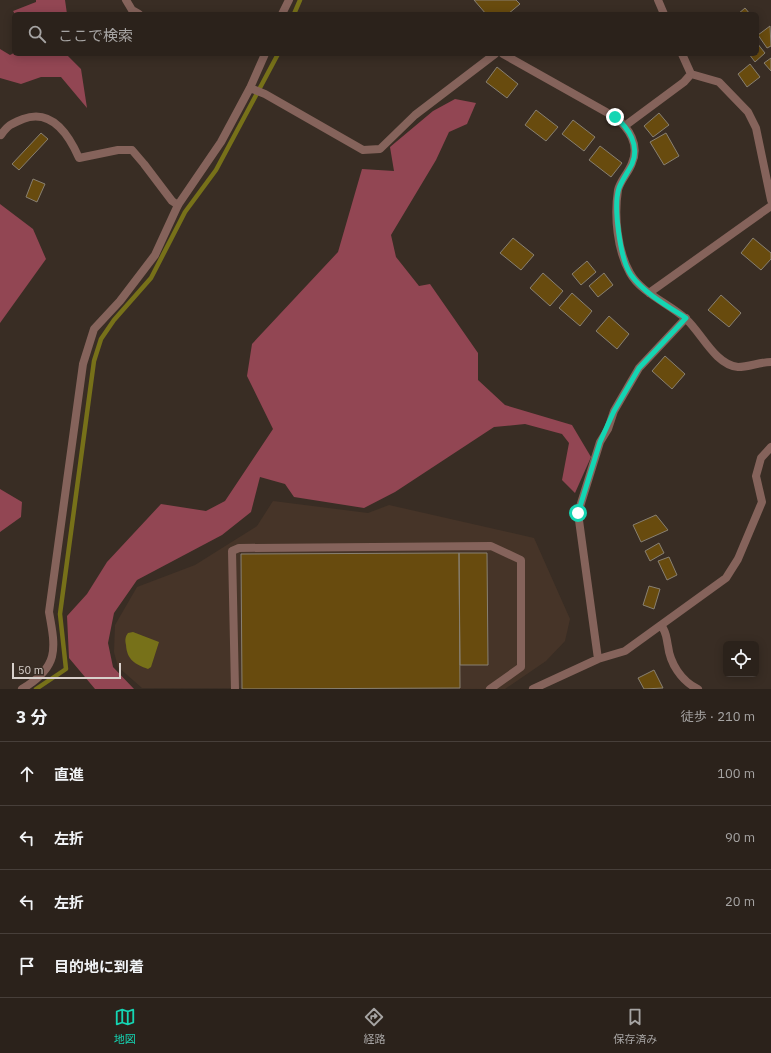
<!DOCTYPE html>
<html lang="ja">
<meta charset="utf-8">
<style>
:root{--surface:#2b221b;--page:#332a24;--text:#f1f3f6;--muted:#a6a4a3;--line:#473f3a;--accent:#15d5b3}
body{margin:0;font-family:"IBM Plex Sans","Noto Sans JP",sans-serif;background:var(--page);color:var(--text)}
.controls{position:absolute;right:12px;bottom:12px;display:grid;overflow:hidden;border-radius:6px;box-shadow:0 2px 10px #0003}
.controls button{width:36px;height:36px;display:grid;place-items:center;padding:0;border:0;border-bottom:1px solid var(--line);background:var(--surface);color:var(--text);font:20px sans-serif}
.scale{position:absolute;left:12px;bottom:10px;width:109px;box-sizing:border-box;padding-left:4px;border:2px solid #d8d0cb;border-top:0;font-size:11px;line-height:14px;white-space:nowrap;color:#d8d0cb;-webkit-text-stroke:3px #392d24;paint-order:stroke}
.stop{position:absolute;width:12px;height:12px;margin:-9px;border:3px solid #15d5b3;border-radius:50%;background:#fff}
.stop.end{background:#15d5b3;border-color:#fff;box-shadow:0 1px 4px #0008}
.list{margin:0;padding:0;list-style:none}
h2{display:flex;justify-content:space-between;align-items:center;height:52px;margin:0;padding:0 16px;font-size:17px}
h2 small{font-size:13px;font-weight:400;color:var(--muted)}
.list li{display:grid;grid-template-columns:26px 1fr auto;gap:12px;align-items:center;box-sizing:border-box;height:64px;padding:0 16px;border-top:1px solid var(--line)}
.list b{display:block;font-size:15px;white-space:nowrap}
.list em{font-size:13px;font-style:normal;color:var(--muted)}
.icon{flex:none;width:22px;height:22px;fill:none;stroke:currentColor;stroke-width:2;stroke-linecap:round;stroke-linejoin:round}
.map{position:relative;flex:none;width:771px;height:689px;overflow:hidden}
.search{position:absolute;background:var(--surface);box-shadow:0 2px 10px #0003;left:12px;right:12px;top:12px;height:44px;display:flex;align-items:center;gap:10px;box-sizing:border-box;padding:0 14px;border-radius:6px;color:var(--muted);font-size:15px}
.sheet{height:308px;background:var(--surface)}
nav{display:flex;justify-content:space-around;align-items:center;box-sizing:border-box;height:56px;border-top:1px solid var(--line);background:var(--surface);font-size:11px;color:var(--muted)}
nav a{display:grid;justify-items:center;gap:2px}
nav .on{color:var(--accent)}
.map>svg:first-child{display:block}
.built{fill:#463428}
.forest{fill:#924653}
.water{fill:#777119}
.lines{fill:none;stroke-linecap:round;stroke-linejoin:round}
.stream{stroke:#777119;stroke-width:4.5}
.building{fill:#684b0e;stroke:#888072}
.lane{stroke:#85635b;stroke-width:8}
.street{stroke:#85635b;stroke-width:8}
.route{stroke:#15d5b3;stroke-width:5}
</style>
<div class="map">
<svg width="771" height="689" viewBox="0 0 771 689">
<rect width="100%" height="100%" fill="#392d24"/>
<!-- built -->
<path class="built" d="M273,501L368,513L389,505L534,538L570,619L565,641L546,661L505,689L142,688L118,667L114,652L115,625L137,587L195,565L257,526Z"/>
<!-- forest -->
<path class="forest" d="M36,0H65L67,14H15L13,11L36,2Z
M0,49L10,55L14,53L66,54L81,69L87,108L61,77H41L21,84L0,78Z
M455,99L476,103L467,124L449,132L436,160L391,235L396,257L419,286L430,284L478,353V380L505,405L572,425L591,457L575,493L562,480L569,443L562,434L525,424L494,427L395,492L364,508L294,497L285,484L260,477L251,512L222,535L137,580L114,613L108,643L113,667L134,689H95L69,658L67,616L87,594L107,562L161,504L206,511L225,501L273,429L247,376L252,344L338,252L362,169L394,171L390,147L433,111Z
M0,204L33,229L46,259L0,323Z
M0,489L22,502L21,517L0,532Z"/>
<!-- water -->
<path class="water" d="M133,632L159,642L151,667L148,669C135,664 127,660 126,645C125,640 125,637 128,633Z"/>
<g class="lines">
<!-- stream -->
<path class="stream" d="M294,14L300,0
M36,689L66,669L60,614L94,361L101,339L114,320L151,278L185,212L216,170L278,54"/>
</g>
<!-- building -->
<path class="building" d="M474,0H516L520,4L508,14H486Z
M745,8L750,14H738Z
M770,26L771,46L767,48L758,35Z
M757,43L765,53L755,62L749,54H757Z
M771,58V71L764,63Z
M750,64L760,77L747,87L738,74Z
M497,67L518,84L507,98L486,82Z
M536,110L558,127L546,141L525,125Z
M659,113L669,125L653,137L644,126Z
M573,120L595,137L584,151L562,134Z
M41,133L48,139L19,170L12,164Z
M666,133L679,156L664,165L650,142Z
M600,146L622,163L611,177L589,160Z
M33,179L45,184L37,202L26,197Z
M513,238L534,255L521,270L500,253Z
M753,238L771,253V259L761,270L741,253Z
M587,261L596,272L581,285L572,274Z
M543,273L563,291L550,306L530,288Z
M604,273L613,285L598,297L589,286Z
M572,293L592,311L580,326L559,308Z
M721,295L741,313L729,327L708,310Z
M609,316L629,334L617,349L596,331Z
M665,356L685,374L672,389L652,371Z
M656,515L668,530L641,542L633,525Z
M659,543L664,553L650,561L645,551Z
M459,553L460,688L242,689L241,554Z
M459,553H487L488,665H460Z
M669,557L677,575L667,580L658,561Z
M649,586L660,589L654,609L643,605Z
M654,670L663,688L644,689L638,678Z"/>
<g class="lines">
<!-- lane -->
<path class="lane" d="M1,135C8,125 11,124 23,119C52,108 69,135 79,158L118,150H132L144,164L172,201L178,205
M235,689L232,551L239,548L491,546L521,560V667L490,689"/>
<!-- street -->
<path class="street" d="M126,0L132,10L139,14
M658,0L664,14
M282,14L289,0
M503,54L615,117C629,128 640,145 632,163C629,172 620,181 618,190C614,216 617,250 630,273C641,293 670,304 686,319C701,332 715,365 738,367C749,367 760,362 771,362
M691,74L719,82L748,112L756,128L771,200
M250,88L265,94L363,150L380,149L415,115L495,54
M626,125L684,82L691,74L682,54
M649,293L771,206
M661,625C667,633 666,637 668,646C670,663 681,681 698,689
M598,659L578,513L600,442L608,429L614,411L639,368L686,318
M22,689C59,667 56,650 49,612L83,364L94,329L120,301L155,255L178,205L221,142L250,88L265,54
M533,689L598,659L625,651L726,578L738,559L762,502L756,476L761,458L771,447"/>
</g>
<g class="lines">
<!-- route -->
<path class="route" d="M578,513L600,442L614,411L639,368L686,318C667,306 644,293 631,275C620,259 613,206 619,188C622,180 628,172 632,164C640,146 629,128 615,117"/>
</g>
</svg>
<div class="controls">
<button><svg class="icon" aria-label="locate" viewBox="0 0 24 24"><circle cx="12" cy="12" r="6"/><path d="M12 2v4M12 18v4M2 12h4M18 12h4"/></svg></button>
</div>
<div class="scale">50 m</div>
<div class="stop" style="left:578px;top:513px"></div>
<div class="stop end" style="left:615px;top:117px"></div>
<div class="search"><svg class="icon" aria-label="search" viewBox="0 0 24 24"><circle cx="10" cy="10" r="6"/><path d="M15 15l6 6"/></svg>ここで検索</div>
</div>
<section class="sheet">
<h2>3 分<small>徒歩 · 210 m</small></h2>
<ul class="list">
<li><svg class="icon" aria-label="ahead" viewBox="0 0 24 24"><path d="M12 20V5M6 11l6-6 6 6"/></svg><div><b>直進</b></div><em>100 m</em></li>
<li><svg class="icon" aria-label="left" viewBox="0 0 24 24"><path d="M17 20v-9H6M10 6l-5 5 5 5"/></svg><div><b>左折</b></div><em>90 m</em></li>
<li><svg class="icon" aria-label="left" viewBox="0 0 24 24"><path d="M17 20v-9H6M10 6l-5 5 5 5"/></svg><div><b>左折</b></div><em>20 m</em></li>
<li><svg class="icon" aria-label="arrive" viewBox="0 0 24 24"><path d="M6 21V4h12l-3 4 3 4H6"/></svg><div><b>目的地に到着</b></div></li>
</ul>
</section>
<nav>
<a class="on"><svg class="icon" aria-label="map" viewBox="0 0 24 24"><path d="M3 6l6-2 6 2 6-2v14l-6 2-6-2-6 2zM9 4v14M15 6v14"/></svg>地図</a>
<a><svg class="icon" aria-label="directions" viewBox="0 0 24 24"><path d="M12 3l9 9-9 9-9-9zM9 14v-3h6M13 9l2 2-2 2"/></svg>経路</a>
<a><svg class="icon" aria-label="saved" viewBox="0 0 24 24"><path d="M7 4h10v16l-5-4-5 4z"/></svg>保存済み</a>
</nav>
